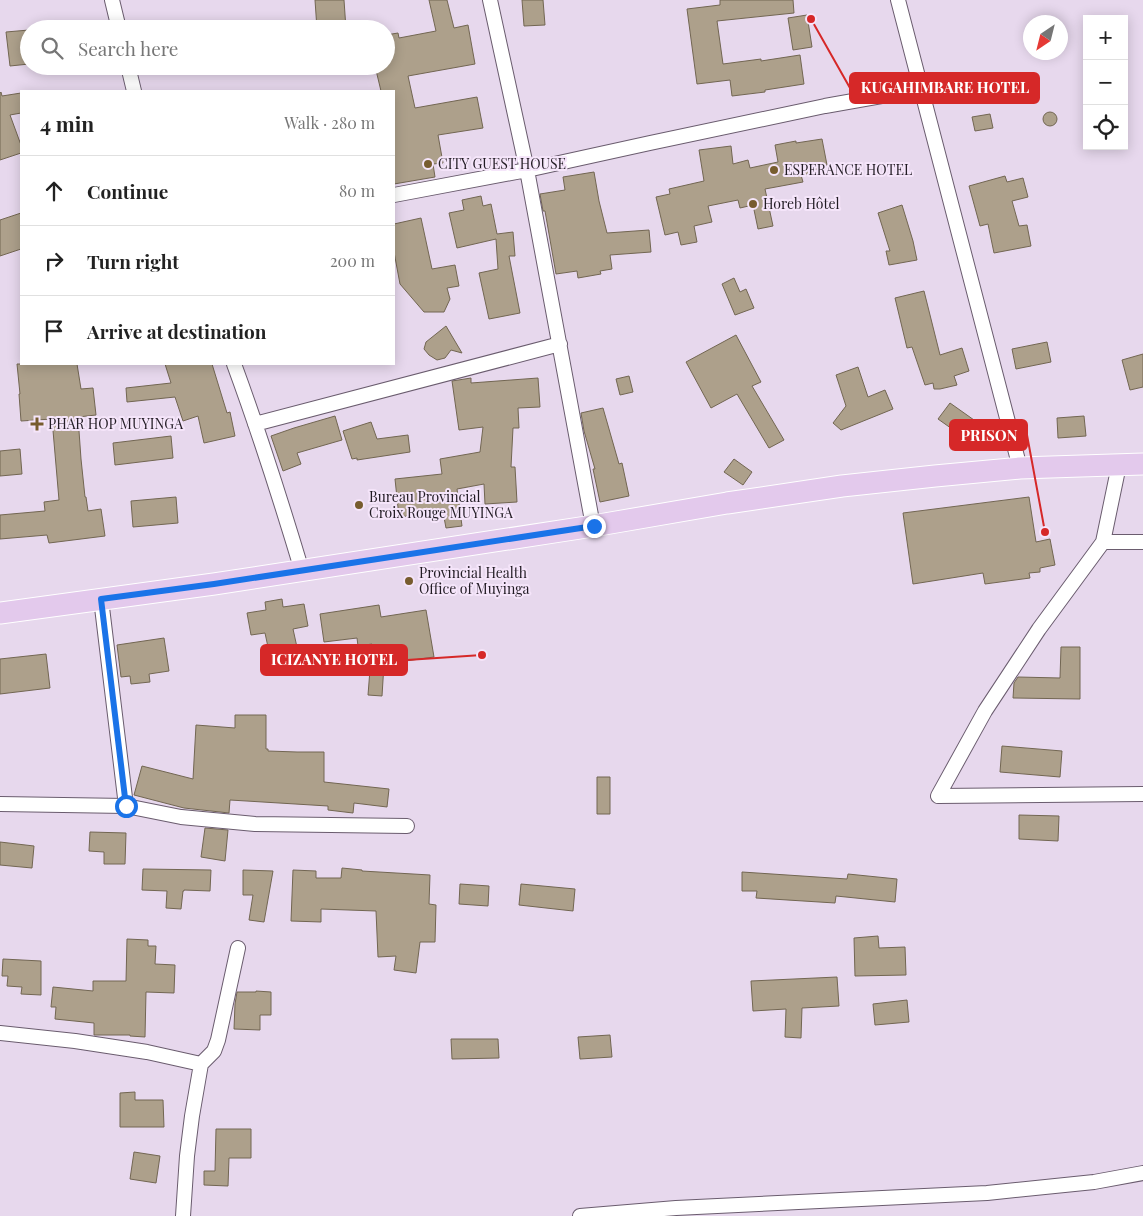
<!DOCTYPE html>
<meta charset="utf-8">
<style>
:root{--surface:#fff;--page:#f6f6f6;--text:#222;--muted:#767676;--line:#e0e0e0}
body{margin:0;font-family:"Playfair Display",serif;background:var(--page);color:var(--text)}
.controls{position:absolute;right:15px;top:15px;display:grid;overflow:hidden;border-radius:0px;box-shadow:0 2px 12px #0003}
.controls button{width:45px;height:45px;display:grid;place-items:center;padding:0;border:0;border-bottom:1px solid var(--line);background:var(--surface);color:var(--text);font:25px sans-serif}
.compass{position:absolute;left:1023px;top:15px;width:45px;height:45px;border-radius:50%;background:var(--surface);box-shadow:0 2px 12px #0003;rotate:215deg}
.stop{position:absolute;width:15px;height:15px;margin:-11px;border:4px solid #1a73e8;border-radius:50%;background:#fff}
.stop.end{background:#1a73e8;border-color:#fff;box-shadow:0 1px 5px #0008}
.list{margin:0;padding:0;list-style:none}
h2{display:flex;justify-content:space-between;align-items:center;height:65px;margin:0;padding:0 20px;font-size:21px}
h2 small{font-size:16px;font-weight:400;color:var(--muted)}
.list li{display:grid;grid-template-columns:32px 1fr auto;gap:15px;align-items:center;box-sizing:border-box;height:70px;padding:0 20px;border-top:1px solid var(--line)}
.list b{display:block;font-size:19px;white-space:nowrap}
.list em{font-size:16px;font-style:normal;color:var(--muted)}
.icon{flex:none;width:28px;height:28px;fill:none;stroke:currentColor;stroke-width:2;stroke-linecap:round;stroke-linejoin:round}
.map{position:relative;flex:none;width:1143px;height:1216px;overflow:hidden}
.search{position:absolute;background:var(--surface);box-shadow:0 2px 12px #0003;left:20px;top:20px;width:375px;height:55px;display:flex;align-items:center;gap:12px;box-sizing:border-box;padding:0 18px;border-radius:28px;color:var(--muted);font-size:19px}
.panel{position:absolute;background:var(--surface);box-shadow:0 2px 12px #0003;left:20px;top:90px;width:375px;height:275px;border-radius:0px}
.map>svg:first-child{display:block}
.building{fill:#ada08b;stroke:#726652}
.lines{fill:none;stroke-linecap:round;stroke-linejoin:round}
.street-casing{stroke:#6a5c6e;stroke-width:16}
.primary-casing{stroke:#fff;stroke-width:23}
.street{stroke:#fff;stroke-width:14}
.primary{stroke:#e3c9ec;stroke-width:21}
.route{stroke:#1a73e8;stroke-width:6}
.poi-dot{fill:#775c2e;stroke:#f5e5fa;stroke-width:2}
.labels{text-anchor:middle;stroke-width:4;stroke-linejoin:round;paint-order:stroke}
.poi-label{font-size:14px;fill:#211b23;stroke:#f5e5fa;text-anchor:start}
.leader{fill:none;stroke:#d62828;stroke-width:2}
.callout-dot{fill:#d62828;stroke:#f5e5fa;stroke-width:2}
.callout{fill:#d62828;stroke:#d62828;stroke-width:2}
.callout-label{font-size:15px;text-anchor:middle;font-weight:bold;fill:#fff}
</style>
<div class="map">
<svg width="1143" height="1216" viewBox="0 0 1143 1216">
<rect width="100%" height="100%" fill="#e7d8ed"/>
<!-- building -->
<path class="building" d="M315,0H344L346,29H317Z
M429,0H447L454,28L468,25L475,64L408,76L415,108L477,97L483,128L438,135L443,163L433,164L435,177L394,184V91H381L375,66H386V35L398,33L399,38L436,31Z
M522,0H543L545,25L524,26Z
M720,0H793L794,13L717,21L723,64L761,59V61L800,55L804,84L765,90V92L732,96L730,80L697,84L687,9L720,5Z
M807,15L812,47L793,50L788,18Z
M29,30V64L10,66L6,32Z
M1,92L2,96L21,93V113L10,115L21,145V153L0,160V93Z
M1043 119a7 7 0 1 1 14 0a7 7 0 1 1-14 0Z
M990,114L993,128L975,131L972,117Z
M822,139L827,165L818,167L820,172L801,175L803,182L765,189L773,226L758,229L753,205L740,208L738,200L708,206L712,222L694,226L697,242L681,245L678,232L665,235L656,197L670,194L669,189L704,181L699,150L731,146L733,164L748,160L750,168L778,162L775,145L796,141V143Z
M594,172L599,201L607,233L649,230L651,252L610,255L612,269L600,271L601,274L578,278L577,271L556,274L545,211H543L540,194L565,190L563,177Z
M1005,176L1007,182L1023,178L1028,197L1012,201L1019,226L1027,225L1031,246L994,253L988,224L980,226L969,186Z
M481,196L483,206L491,204L497,234L513,232L515,256H509L520,313L489,319L479,273L498,269L496,239L457,248L449,213L464,210L462,200Z
M902,205L913,241L917,260L889,265L886,251H890L878,213Z
M21,213V249L0,256V220Z
M421,218L432,269L455,265L459,286L447,288L450,299L444,312H424L400,284L394,252V224Z
M734,278L740,292L746,289L754,308L735,315L722,284Z
M924,291L940,355L962,348L969,371L954,376L957,385L940,389H934L933,383L925,385L912,347L907,348L895,298Z
M446,326L462,353L451,350L445,358L437,360L429,355L424,349L426,342Z
M736,335L761,382L752,386L784,440L769,448L737,394L711,408L686,362Z
M1047,342L1051,362L1016,369L1012,349Z
M1143,354V387L1130,390L1122,360Z
M17,364H77L81,389L93,388L96,415L78,417L81,459L85,497H86L88,511L101,509L105,536L49,543L47,535L0,539V515L45,511L44,502L59,500L52,419L21,421L19,394H20Z
M165,364H212L227,413L230,412L235,436L204,443L198,416L183,421L175,397L127,402L126,388L171,383Z
M858,367L868,397L885,390L893,409L841,430L833,423L846,406L836,375Z
M629,376L633,392L620,395L616,379Z
M471,378V383L538,378L540,407L518,408L519,428H513L511,467H515L517,502L485,504L484,484L457,489L462,526L446,528L443,512L399,517L395,479L442,474L440,459L480,452L483,427L459,430L452,381Z
M950,403L974,420L962,436L938,419Z
M603,408L619,464L622,463L629,496L600,502L593,469H595L584,431L581,413Z
M335,416L342,440L297,453L301,464L283,471L271,436L294,428Z
M1084,416L1086,436L1058,438L1057,418Z
M371,422L377,439L408,435L410,452L357,460V458L352,459L343,431Z
M171,436L173,458L115,465L113,443Z
M20,449L22,474L0,476V451Z
M734,459L752,472L743,485L724,472Z
M176,497L178,523L133,527L131,501Z
M1029,497L1036,542L1050,539L1055,565L1040,568V572L1029,573L1030,578L985,584L983,573L913,584L903,513Z
M282,599L283,607L304,604L308,626L293,629L302,670L274,675L265,633L251,635L247,613L266,610L265,602Z
M379,605L381,617L426,610L434,657L384,664L382,696L368,695L372,644L358,646L357,638L324,642L320,614Z
M164,638L169,671L149,674L150,682L131,684L130,676L121,677L117,645Z
M1061,647H1080V699L1013,698L1014,683L1018,677L1060,678Z
M46,654L50,688L0,694V659Z
M235,715H266V749H268V751L297,752H324V782L389,789L387,807L354,803L353,813L328,810V806L230,800L229,813L184,808L134,795L142,766L193,779L196,725L235,728Z
M1002,746L1062,751L1060,777L1000,772Z
M597,777H610V814H597Z
M1019,815L1059,816L1058,841L1019,839Z
M205,828L228,830L225,861L201,857Z
M90,832L126,833L125,864H104V852L89,851Z
M0,842L34,846L32,868L0,865Z
M342,868L362,870V871L430,875L429,904L436,905L435,942H420L416,973L394,970L396,956L378,957L376,911L321,909V922L291,921L293,870L316,871V878H341Z
M143,869L211,870L210,891L184,890V891H183L181,909L166,908L167,891L142,890Z
M243,870L273,871L264,922L249,920L253,895H243Z
M742,872L847,879L848,874L897,879L895,902L836,896L835,903L756,898L757,891H742Z
M460,884L489,886L488,906L459,904Z
M521,884L575,889L573,911L519,905Z
M878,936L879,948L905,947L906,975L855,976L854,938Z
M127,939L148,940V946H156L155,964L175,965L174,993L146,992L145,1037L130,1036V1035H94V1023L55,1019L56,1007H51L53,987L93,991V981H126Z
M3,959L41,961V995L21,994L22,987L7,986L8,976H2Z
M837,977L839,1006L802,1008L801,1038L785,1037L786,1009L753,1011L751,981Z
M256,991L271,992V1015H260V1030L234,1029L235,1004L237,992H256Z
M907,1000L909,1022L875,1025L873,1004Z
M610,1035L612,1057L580,1059L578,1037Z
M451,1039H498L499,1058L452,1059Z
M135,1092V1100H163L164,1127H120V1093Z
M216,1129H251V1158H229L228,1186L204,1185V1171H215Z
M134,1152L160,1156L156,1183L130,1179Z"/>
<g class="lines">
<defs>
<path id="street" d="M112,0L119,29
M490,0L527,170L593,526
M898,0L1020,468
M128,66L134,91
M394,195L527,170L650,143L825,106L921,89
M234,364C259,432 281,501 302,571
M255,424L560,344
M1119,465L1103,542L1039,629L985,711L938,796L1143,794
M1103,542H1143
M101,599L126,806
M0,804L126,806L181,817L255,824L407,826
M0,1033L75,1041L147,1052L201,1064
M183,1216L187,1156L192,1116L201,1064L214,1051L218,1040L238,948
M580,1216L676,1208L987,1193L1094,1182L1143,1173"/>
<path id="primary" d="M0,613L214,584L593,526L727,503L842,486L935,476L1020,468L1143,464"/>
</defs>
<!-- street casing -->
<use href="#street" class="street-casing"/>
<!-- primary casing -->
<use href="#primary" class="primary-casing"/>
<!-- street -->
<use href="#street" class="street"/>
<!-- primary -->
<use href="#primary" class="primary"/>
</g>
<g class="lines">
<!-- route -->
<path class="route" d="M126,806L101,599L214,584L594,526"/>
</g>
<!-- markers -->
<g class="poi-dot">
<circle cx="428" cy="164" r="5"/>
<circle cx="774" cy="170" r="5"/>
<circle cx="753" cy="204" r="5"/>
<path d="M34.5 416.5h5v5h5v5h-5v5h-5v-5h-5v-5h5z"/>
<circle cx="359" cy="505" r="5"/>
<circle cx="409" cy="581" r="5"/>
</g>
<g class="labels">
<!-- poi labels -->
<g class="poi-label">
<text x="438" y="169">CITY GUEST HOUSE</text>
<text x="784" y="175">ESPERANCE HOTEL</text>
<text x="763" y="209">Horeb Hôtel</text>
<text x="48" y="429">PHAR HOP MUYINGA</text>
<text x="369" y="502">Bureau Provincial<tspan x="369" dy="16">Croix Rouge MUYINGA</tspan></text>
<text x="419" y="578">Provincial Health<tspan x="419" dy="16">Office of Muyinga</tspan></text>
</g>
</g>
<!-- callouts -->
<path class="leader" d="M811 19L850 88M1045 532L1027 435M482 655L407 660"/>
<g class="callout-dot">
<circle cx="811" cy="19" r="5"/>
<circle cx="1045" cy="532" r="5"/>
<circle cx="482" cy="655" r="5"/>
</g>
<g class="callout">
<rect x="850" y="73" width="189" height="30" rx="5"/>
<rect x="950" y="420" width="77" height="30" rx="5"/>
<rect x="261" y="645" width="146" height="30" rx="5"/>
</g>
<g class="callout-label">
<text x="945" y="93">KUGAHIMBARE HOTEL</text>
<text x="989" y="441">PRISON</text>
<text x="334" y="665">ICIZANYE HOTEL</text>
</g>
</svg>
<div class="controls">
<button>+</button>
<button>−</button>
<button><svg class="icon" aria-label="locate" viewBox="0 0 24 24"><circle cx="12" cy="12" r="6"/><path d="M12 2v4M12 18v4M2 12h4M18 12h4"/></svg></button>
</div>
<svg class="compass" viewBox="-18 -18 36 36"><path d="M0-13l5 13h-10z" fill="#e53935"/><path d="M0 13l5-13h-10z" fill="#767676"/></svg>
<div class="stop" style="left:126px;top:806px"></div>
<div class="stop end" style="left:594px;top:526px"></div>
<div class="search"><svg class="icon" aria-label="search" viewBox="0 0 24 24"><circle cx="10" cy="10" r="6"/><path d="M15 15l6 6"/></svg>Search here</div>
<section class="panel">
<h2>4 min<small>Walk · 280 m</small></h2>
<ul class="list">
<li><svg class="icon" aria-label="ahead" viewBox="0 0 24 24"><path d="M12 20V5M6 11l6-6 6 6"/></svg><div><b>Continue</b></div><em>80 m</em></li>
<li><svg class="icon" aria-label="right" viewBox="0 0 24 24"><path d="M7 20v-9h11M14 6l5 5-5 5"/></svg><div><b>Turn right</b></div><em>200 m</em></li>
<li><svg class="icon" aria-label="arrive" viewBox="0 0 24 24"><path d="M6 21V4h12l-3 4 3 4H6"/></svg><div><b>Arrive at destination</b></div></li>
</ul>
</section>
</div>
